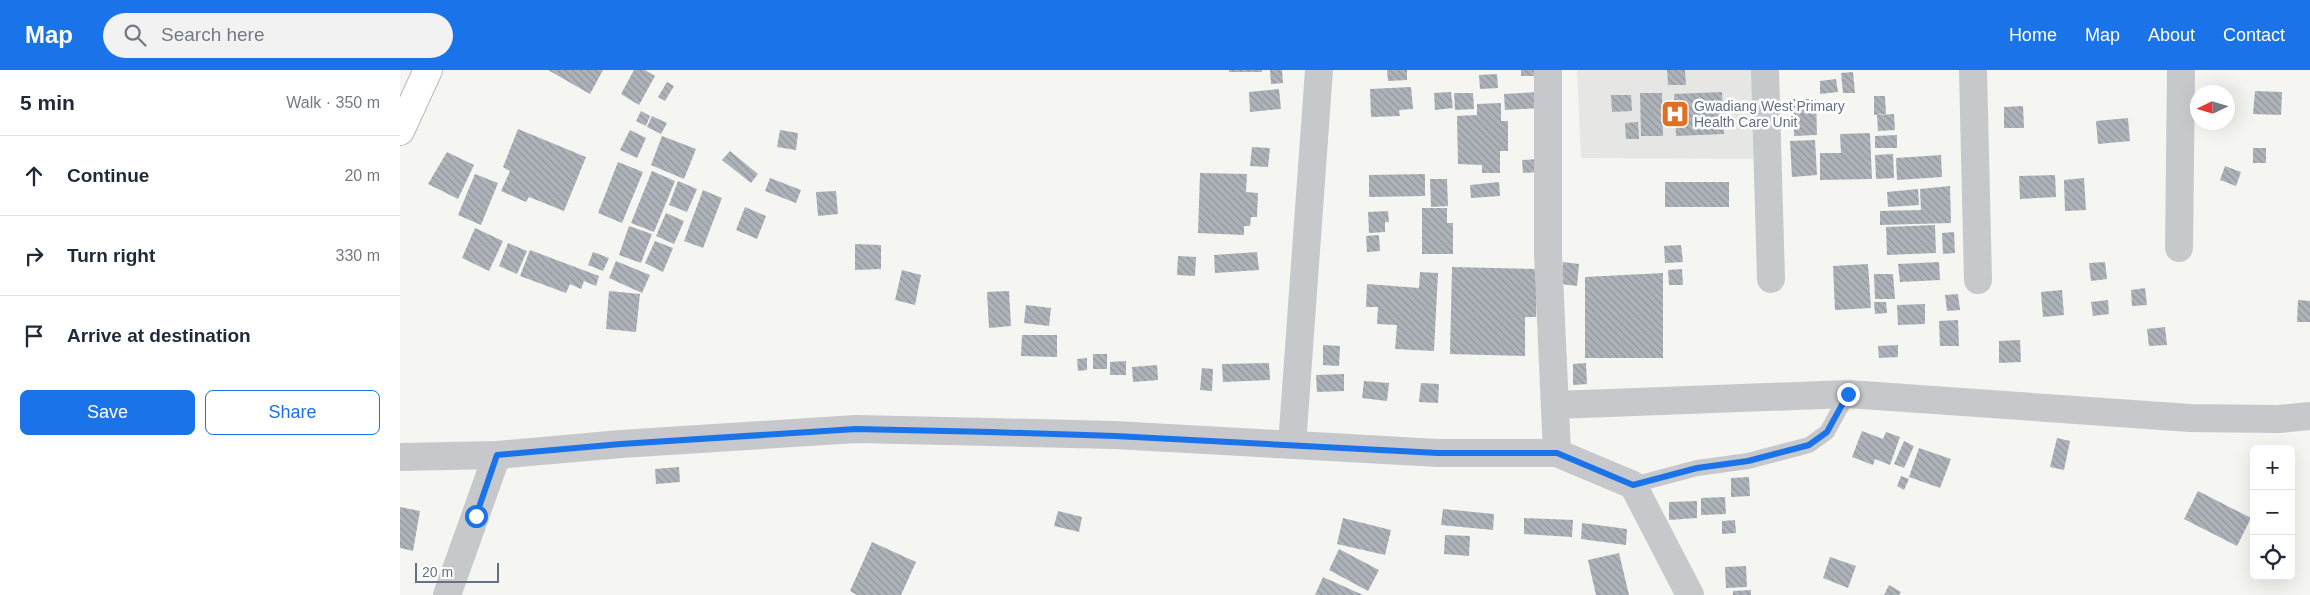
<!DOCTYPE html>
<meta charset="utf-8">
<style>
:root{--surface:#fff;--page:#f2f2f3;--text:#1f2937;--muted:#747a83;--line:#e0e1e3;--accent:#1a73e8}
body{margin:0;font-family:Arial,sans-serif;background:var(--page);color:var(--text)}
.controls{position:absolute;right:15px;bottom:15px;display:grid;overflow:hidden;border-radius:8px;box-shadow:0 5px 20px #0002}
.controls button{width:45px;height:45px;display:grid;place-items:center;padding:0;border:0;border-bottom:1px solid var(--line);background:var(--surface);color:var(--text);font:25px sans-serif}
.compass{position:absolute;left:1790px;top:15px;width:45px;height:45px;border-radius:50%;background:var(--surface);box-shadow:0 5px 20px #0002;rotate:266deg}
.scale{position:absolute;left:15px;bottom:12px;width:84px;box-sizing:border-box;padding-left:5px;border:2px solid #647183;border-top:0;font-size:14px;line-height:18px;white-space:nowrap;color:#647183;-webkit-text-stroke:4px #fff;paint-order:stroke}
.stop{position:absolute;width:15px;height:15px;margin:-11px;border:4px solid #1a73e8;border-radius:50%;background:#fff}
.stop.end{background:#1a73e8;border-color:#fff;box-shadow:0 1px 5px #0008}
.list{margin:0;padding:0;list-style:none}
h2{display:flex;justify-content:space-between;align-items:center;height:65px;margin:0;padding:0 20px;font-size:21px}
h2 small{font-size:16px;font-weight:400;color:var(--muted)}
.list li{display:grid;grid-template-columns:32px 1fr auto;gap:15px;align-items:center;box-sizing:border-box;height:80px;padding:0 20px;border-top:1px solid var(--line)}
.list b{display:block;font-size:19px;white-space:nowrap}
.list em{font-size:16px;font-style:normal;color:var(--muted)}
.actions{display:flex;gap:10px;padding:15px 20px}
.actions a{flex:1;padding:11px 0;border:1px solid var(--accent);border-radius:8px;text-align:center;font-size:18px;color:var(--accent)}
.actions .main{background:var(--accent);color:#fff}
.icon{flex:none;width:28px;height:28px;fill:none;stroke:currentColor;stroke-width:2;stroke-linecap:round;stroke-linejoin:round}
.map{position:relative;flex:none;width:1910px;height:525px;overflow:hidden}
header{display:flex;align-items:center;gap:30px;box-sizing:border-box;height:70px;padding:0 25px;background:var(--accent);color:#fff}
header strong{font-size:24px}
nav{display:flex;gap:28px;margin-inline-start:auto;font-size:18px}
.search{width:350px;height:45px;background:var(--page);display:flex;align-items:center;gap:12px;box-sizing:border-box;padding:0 18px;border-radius:28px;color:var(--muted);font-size:19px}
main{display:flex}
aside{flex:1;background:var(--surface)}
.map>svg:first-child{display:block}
.built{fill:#e6e6e5}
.building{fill:url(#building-back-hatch)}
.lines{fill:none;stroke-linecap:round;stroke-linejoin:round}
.primary-casing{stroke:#b6b9be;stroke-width:30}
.service{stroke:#c6c8cc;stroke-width:16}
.minor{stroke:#c6c8cc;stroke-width:28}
.primary{stroke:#fff;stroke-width:28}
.route{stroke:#1a73e8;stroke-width:6}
.labels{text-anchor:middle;stroke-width:5;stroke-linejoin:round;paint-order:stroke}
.poi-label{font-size:14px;fill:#647183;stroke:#fff;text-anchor:start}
</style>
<header>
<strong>Map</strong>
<div class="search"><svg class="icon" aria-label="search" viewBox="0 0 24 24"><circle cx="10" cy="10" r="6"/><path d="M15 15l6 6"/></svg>Search here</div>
<nav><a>Home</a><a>Map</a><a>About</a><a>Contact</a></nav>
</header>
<main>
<aside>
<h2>5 min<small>Walk · 350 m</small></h2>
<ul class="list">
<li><svg class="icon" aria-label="ahead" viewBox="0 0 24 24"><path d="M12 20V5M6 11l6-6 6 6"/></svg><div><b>Continue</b></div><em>20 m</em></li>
<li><svg class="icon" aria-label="right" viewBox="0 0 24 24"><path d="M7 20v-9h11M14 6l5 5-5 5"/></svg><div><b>Turn right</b></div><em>330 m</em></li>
<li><svg class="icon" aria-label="arrive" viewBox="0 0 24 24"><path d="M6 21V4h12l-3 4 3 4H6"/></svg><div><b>Arrive at destination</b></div></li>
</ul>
<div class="actions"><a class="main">Save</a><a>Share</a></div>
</aside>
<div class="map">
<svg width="1910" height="525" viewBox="0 0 1910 525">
<defs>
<pattern id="building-back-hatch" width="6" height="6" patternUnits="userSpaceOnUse" patternTransform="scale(1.25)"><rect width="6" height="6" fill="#aeb3ba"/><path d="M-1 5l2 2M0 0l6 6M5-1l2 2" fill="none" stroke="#91969d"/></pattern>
</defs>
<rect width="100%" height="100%" fill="#f5f6f2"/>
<!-- built -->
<path class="built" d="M1177,0H1369L1371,89L1181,88Z"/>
<!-- building -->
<path class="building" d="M148,0H203L190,24Z
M234,0H245L255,6L239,35L221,24Z
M829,0H862V2H829Z
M870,0H882L883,13L871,14Z
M987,0H1007V10L988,11Z
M1121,0H1135V6H1121Z
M1267,0H1285L1286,15H1268Z
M1453,2L1455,23H1443L1441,3Z
M1097,4L1098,18L1080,19L1079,5Z
M1436,9L1438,22L1420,24V11Z
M267,12L274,16L265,31L258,27Z
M1011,17L1013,39L999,40L1000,46L971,47L970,19Z
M879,19L881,39L850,42L849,22Z
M1855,21L1882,22L1881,45L1853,44Z
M1051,22L1053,38L1035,40L1034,23Z
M1138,22L1139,38L1105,40L1104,24Z
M1322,22L1324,64L1276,66L1274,24Z
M1054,23H1073L1074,39L1055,40Z
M1240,23H1262L1263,66H1241Z
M1211,25H1231L1232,41L1212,42Z
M1474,26H1485L1486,44L1474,45Z
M1393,29H1416L1417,65L1394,66Z
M1101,33V51H1108V81H1100V103H1082V95L1058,94L1057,46L1077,45V34Z
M1623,36L1624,58H1604V37Z
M241,41L250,46L246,56L236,51Z
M1494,44L1495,60L1478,61L1477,45Z
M252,46L267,53L261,64L247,57Z
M1728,48L1730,71L1698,74L1696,51Z
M1238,52L1239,69H1226L1225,53Z
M118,59L186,87L164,141L129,127L126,132L101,121L110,101L103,97Z
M230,60L246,68L237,88L220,80Z
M380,60L398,63L396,80L377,77Z
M1470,63L1472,109L1420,110V83H1441L1440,64Z
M1497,65V78H1475V66Z
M262,66L296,79L284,109L251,95Z
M1415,70L1417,105L1392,107L1390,71Z
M852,77L870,78L868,97L850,96Z
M1853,78H1866V93H1853Z
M330,81L358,104L351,113L322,90Z
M47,82L74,95L58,129L28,114Z
M1493,84L1494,108L1476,109L1475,85Z
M1541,85L1542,107L1497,110L1496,88Z
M1138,89L1139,102L1123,103L1122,90Z
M218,92L243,102L222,153L198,143Z
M1825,96L1841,102L1836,116L1820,110Z
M252,101L275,111L254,162L231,153Z
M800,103L847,104L846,122L858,123L857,147H851L850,156H844V165L798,163Z
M75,104L98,113L81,155L58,145Z
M1025,104V126L969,127V105Z
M1655,105L1656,127L1620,129L1619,106Z
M370,108L401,120L396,133L365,121Z
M1684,108L1686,140L1665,141L1664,110Z
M1030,109H1047L1048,136L1031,137Z
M278,111L297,119L287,142L269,135Z
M1099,112L1100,126L1071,128L1070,115Z
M1265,112H1329V137H1265Z
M1550,116L1551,153L1480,155V141L1521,140L1520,119Z
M1518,119L1519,135L1488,137L1487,122Z
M303,120L322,128L303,178L284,171Z
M436,121L438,144L418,146L416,122Z
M345,137L366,146L357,169L336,160Z
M1022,138H1047V153H1053V184H1022Z
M988,141L989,152H985V162L969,163L968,142Z
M266,143L284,151L274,174L256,166Z
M1535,155L1536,183L1487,185L1486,157Z
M229,156L252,164L241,193L219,185Z
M75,158L103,171L89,201L62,188Z
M1554,162L1555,183L1543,184L1542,163Z
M979,165L980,181L967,182L966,166Z
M255,171L273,178L263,202L245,193Z
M108,173L127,181L117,204L99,196Z
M455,174L481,175V199L455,200Z
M1281,175L1283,192L1265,193L1264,176Z
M130,180L199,206L196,216L184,211L181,219L170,214L166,223L120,206Z
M193,182L209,188L203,201L188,195Z
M857,182L859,200L815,203L814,185Z
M778,186L796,187L795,206L777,205Z
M216,191L250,205L242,223L209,208Z
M1163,192L1179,194L1177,216L1161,214Z
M1539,192L1540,210L1500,212L1498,194Z
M1705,192L1707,209L1691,211L1689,193Z
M1468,194L1471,238L1435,240L1433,196Z
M1052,197L1138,199L1136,247H1125V286L1050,284Z
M1282,199L1283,215H1269L1268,200Z
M502,200L521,205L515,235L495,230Z
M1020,202L1038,203L1034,281L995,279L997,255L977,254L978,237H966L967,214L1019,218Z
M1263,203V288H1185V207Z
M1474,204H1493L1495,229H1475Z
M1745,218L1747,235L1732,236L1731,220Z
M1662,220L1664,245L1643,247L1641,222Z
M209,221L240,224L236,262L206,259Z
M609,221L611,256L589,258L587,222Z
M1558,224L1560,240L1547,241L1545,225Z
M1708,230L1709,244L1693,246L1691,232Z
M1898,230L1910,231V252H1897Z
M1474,232H1486L1487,243L1475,244Z
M1525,234V254L1498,255L1497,235Z
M626,235L651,238L649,256L624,253Z
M1558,250L1559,276H1540L1539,251Z
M1765,257L1767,275L1749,276L1747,259Z
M622,265H657V287L621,286Z
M1620,270L1621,292L1599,293V271Z
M923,275L940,276L939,296L923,295Z
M1498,275V287L1479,288L1478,276Z
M693,284H707V299H693Z
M687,288V300L678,301L677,289Z
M726,291V305H710V292Z
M869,293L870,310L823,312L822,294Z
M1186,293L1187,314L1173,315V294Z
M757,295L758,310L733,312L732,297Z
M802,298L813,299L812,321L800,320Z
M944,304V321L917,322L916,305Z
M964,311L989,313L987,331L962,328Z
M1021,313L1039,314L1038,333L1019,332Z
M1462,361L1483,369L1486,362L1500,367L1490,395L1475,389L1473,395L1452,387Z
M1657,368L1670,371L1664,400L1650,397Z
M1504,371L1514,376L1504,398L1494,394Z
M1519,378L1551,389L1540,418L1509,407Z
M279,397L280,412L256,414L255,399Z
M1501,406L1509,409L1504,420L1497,416Z
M1349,407L1350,426L1331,427V408Z
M1798,421L1851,448L1837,476L1784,449Z
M1325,427L1326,444L1301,445V428Z
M1297,431V448L1269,450V432Z
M0,437L20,441L13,481L0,478Z
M1043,439L1094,444L1093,460L1041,455Z
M658,441L682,447L679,462L654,456Z
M943,448L991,460L985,485L937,474Z
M1124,448L1173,450L1172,467L1124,464Z
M1335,450L1336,463L1322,464V451Z
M1182,453L1227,459L1226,475L1181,469Z
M1045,465L1070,466L1069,486L1044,484Z
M472,472L516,492L501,525H457L450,521Z
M939,479L979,500L968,521L929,500Z
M1219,483L1229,525H1196L1188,490Z
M1430,487L1456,496L1448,518L1423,508Z
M1346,496L1347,517L1326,518L1325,497Z
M923,507L963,525H915Z
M1489,515L1501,522L1499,525H1484Z
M1351,520V525H1333V521Z"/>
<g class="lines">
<defs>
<path id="primary" d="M0,61L28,0"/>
</defs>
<!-- primary casing -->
<use href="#primary" class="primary-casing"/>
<!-- service -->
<path class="service" d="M1233,415L1297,398L1348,391L1409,375L1427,362L1448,324"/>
<!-- minor -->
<path class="minor" d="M1148,0V183L1157,383
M1365,0L1371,209
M1573,0L1578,210
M1779,178L1781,0
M1156,335L1448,324L1790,348L1879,349L1910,346
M892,375L919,0
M0,387L97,385L221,374L456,359L590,362L715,365L1038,383H1157L1233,415L1290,525
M47,525L97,385"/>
<!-- primary -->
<use href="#primary" class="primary"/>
</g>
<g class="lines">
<!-- route -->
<path class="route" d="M76,446L97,385L221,374L456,359L590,362L715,366L1038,383H1157L1233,415L1297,398L1348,391L1409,375L1427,362L1448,324"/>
</g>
<!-- icons -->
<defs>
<symbol id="hospital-square" viewBox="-11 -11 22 22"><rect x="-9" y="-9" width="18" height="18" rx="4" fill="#e36f24" stroke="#fff"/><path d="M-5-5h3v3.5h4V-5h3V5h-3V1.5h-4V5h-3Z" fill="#fff"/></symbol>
</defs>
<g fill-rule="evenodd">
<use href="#hospital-square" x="1259" y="28" width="32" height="32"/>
</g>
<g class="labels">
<!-- poi labels -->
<g class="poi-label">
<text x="1294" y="41">Gwadiang West Primary<tspan x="1294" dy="16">Health Care Unit</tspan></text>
</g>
</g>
</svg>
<div class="controls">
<button>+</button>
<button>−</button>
<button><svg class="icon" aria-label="locate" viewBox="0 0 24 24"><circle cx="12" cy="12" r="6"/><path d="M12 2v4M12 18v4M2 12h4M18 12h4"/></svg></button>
</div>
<svg class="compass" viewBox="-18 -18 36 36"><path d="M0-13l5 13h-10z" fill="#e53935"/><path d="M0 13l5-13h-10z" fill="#747a83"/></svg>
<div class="scale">20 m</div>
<div class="stop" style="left:76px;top:446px"></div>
<div class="stop end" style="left:1448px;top:324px"></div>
</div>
</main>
